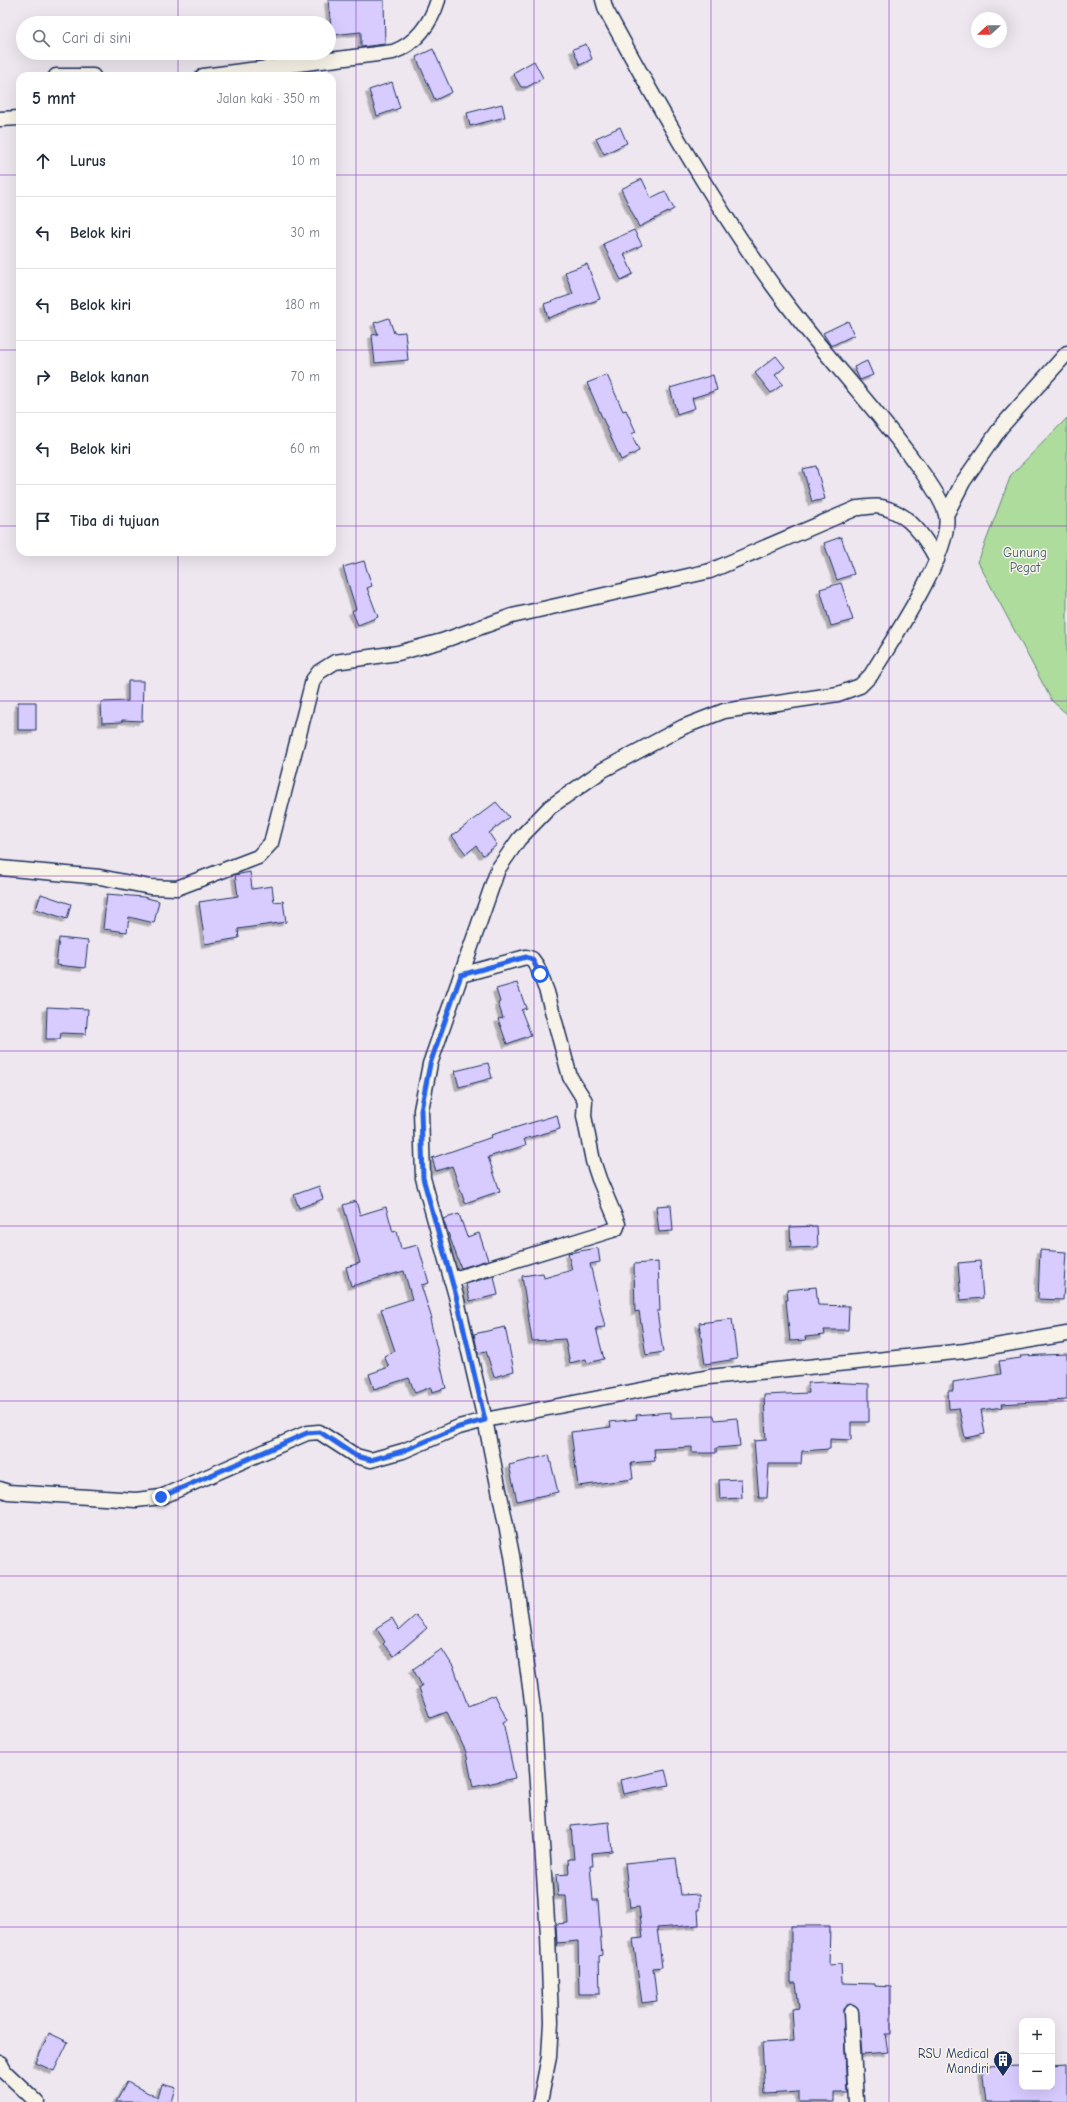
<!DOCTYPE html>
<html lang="id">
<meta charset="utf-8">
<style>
:root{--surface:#fff;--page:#f6f6f7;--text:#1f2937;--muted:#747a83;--line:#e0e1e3}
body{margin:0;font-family:"Comic Neue",sans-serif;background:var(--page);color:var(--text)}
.controls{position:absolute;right:12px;bottom:12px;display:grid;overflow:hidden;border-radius:8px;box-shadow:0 4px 16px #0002}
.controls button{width:36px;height:36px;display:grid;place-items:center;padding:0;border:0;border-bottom:1px solid var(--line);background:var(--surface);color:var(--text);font:20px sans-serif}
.compass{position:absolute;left:971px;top:12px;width:36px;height:36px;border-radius:50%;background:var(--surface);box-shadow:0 4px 16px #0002;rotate:249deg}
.stop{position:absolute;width:12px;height:12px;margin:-9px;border:3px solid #2563eb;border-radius:50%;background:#fff}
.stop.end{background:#2563eb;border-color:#fff;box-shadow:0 1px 4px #0008}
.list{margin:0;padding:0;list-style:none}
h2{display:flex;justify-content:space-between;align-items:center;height:52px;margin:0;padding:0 16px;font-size:17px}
h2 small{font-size:13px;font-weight:400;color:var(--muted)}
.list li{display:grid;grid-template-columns:26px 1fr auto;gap:12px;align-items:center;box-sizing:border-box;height:72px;padding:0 16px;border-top:1px solid var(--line)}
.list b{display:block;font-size:15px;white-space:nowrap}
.list em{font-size:13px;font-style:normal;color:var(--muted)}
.icon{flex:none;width:22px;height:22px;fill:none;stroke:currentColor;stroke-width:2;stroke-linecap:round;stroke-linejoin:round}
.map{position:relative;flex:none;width:1067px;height:2102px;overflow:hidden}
.search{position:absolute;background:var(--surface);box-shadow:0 4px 16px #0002;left:16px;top:16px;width:320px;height:44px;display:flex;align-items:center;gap:10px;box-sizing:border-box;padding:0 14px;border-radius:22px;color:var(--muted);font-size:15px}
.panel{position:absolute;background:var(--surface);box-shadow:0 4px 16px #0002;left:16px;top:72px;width:320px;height:484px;border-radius:12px}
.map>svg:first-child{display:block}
.green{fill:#aedc9c;stroke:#64867d}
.building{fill:#d8ccff;stroke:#1b2f5e;filter:url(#shadow)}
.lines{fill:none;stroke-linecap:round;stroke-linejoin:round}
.minor-casing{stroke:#1b2f5e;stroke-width:17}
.minor{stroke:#f7f3e8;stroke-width:14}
.route{stroke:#2563eb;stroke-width:5}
.grid{fill:none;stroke:#7b2cbf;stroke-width:1;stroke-opacity:0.55}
.labels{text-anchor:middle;stroke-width:3;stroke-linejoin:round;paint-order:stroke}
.park-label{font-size:13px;fill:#405a6e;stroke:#f7f3e8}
.poi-label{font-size:13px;fill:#1b2f5e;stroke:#f7f3e8;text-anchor:end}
</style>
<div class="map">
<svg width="1067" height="2102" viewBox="0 0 1067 2102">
<defs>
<filter id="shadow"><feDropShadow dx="-3.5" dy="3.5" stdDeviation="0" flood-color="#0004"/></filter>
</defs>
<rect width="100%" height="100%" fill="#eee7ef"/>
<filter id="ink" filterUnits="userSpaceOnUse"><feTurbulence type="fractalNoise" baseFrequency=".025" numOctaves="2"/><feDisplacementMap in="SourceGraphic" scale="8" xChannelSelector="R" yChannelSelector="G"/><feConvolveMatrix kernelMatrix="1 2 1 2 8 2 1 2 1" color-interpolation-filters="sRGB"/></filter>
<g filter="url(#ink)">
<!-- green -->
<path class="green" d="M1067,418V714L1052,701L978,562L1011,475Z"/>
<!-- building -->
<path class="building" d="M328,0H384L385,44L361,47V32L332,35Z
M586,44L592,59L580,65L573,49Z
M433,49L452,92L435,100L416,57Z
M534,61L543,78L527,87H521L513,73Z
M392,82L400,108L377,116L369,90Z
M502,104L505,117L470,126L467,113Z
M620,127L627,143L604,154L596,138Z
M642,179L651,198L665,191L674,209L639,227L621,189Z
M634,230L642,245L624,254L633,274L621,280L603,244Z
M587,264L600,299L548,318L544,304L573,294L565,272Z
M389,318L394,333L405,332L408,360L375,363L372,335L378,334L374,323Z
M848,321L854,335L831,346L823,333Z
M776,356L785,367L775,375L783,384L771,393L755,373Z
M867,361L873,375L860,380L854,367Z
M607,375L623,411L626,410L636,432L631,434L639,451L621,460L587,383Z
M713,375L717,390L692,398L695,408L677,414L670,388Z
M816,466L825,499L812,502L803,469Z
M841,537L854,574L837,580L824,543Z
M364,561L372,586L367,588L378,617L358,625L352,611L356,609L343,567Z
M841,583L853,620L831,626L820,589Z
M128,681H143L142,721L122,720V722L102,723L101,702L128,701Z
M18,702H36V730H18Z
M496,802L509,817L489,833L497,845L483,855L476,846L466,854L452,836Z
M250,872L252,889L272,886L274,902L283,901L286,922L238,929L239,938L205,944L199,902L238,896L235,875Z
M41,894L71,904L67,919L36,909Z
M107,894L143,897L159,901L154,923L129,917L127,932L103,929Z
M59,938L88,941L85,968L56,965Z
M517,983L526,1008L521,1010L531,1035L507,1044L498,1019L503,1018L498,1003L500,1002L496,989Z
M47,1007L88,1009L86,1034L61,1033L60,1039H46Z
M488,1063L492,1078L459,1087L455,1071Z
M557,1115L560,1129L524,1139L526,1145L488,1157L500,1191L465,1203L452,1166L436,1171L432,1158L492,1137L491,1135Z
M319,1186L323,1199L299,1208L294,1195Z
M356,1201L360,1215L386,1207L393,1232L397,1231L401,1249L418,1245L429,1283L421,1285L432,1319H430L446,1388L432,1392L431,1387L415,1393L409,1378L374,1389L369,1374L389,1367L384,1356L395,1351L381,1309L412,1299L404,1271L351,1286L346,1267L360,1263L343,1205Z
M671,1205L673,1231L659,1232L656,1206Z
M459,1214L467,1237L479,1233L488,1260L461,1268L443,1219Z
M817,1226L818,1247L791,1248L790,1227Z
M598,1248L600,1262L590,1264L605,1327L596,1328L604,1359L587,1363L586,1359L570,1363L565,1339L532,1341L522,1276L543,1273L544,1278L572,1270L568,1253Z
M1040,1250L1066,1252L1063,1300L1038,1299Z
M980,1261L983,1298L961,1300L958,1263Z
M658,1262L660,1311H657L663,1352L646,1355L639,1311L635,1312L634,1264Z
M494,1276L498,1295L470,1301L466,1284Z
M816,1287L818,1305L849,1306L848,1330H824L825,1335L805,1337L806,1340L790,1341L786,1300H788L787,1290Z
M732,1319L737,1359L705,1364L699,1323Z
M505,1327L514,1371L494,1377L486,1351L478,1353L474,1334Z
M1067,1354V1400L1001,1404L1002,1407L981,1410L985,1434L965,1438L959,1408L949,1409L948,1391H953V1382L1001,1374L999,1361L1021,1358L1020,1356Z
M825,1382L869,1384V1422H851V1440L830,1439V1449L802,1451L801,1464H769L767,1498H759L754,1441L766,1440L764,1395L809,1393L808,1383Z
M671,1412V1418L714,1416L715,1420L737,1418L740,1446L716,1448V1453H692V1447L654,1449L655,1461L631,1463L633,1479L578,1486L571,1432L611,1427L610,1422L637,1419L636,1415Z
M549,1455L558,1492L517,1501L509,1465Z
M741,1479L742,1498L720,1499L719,1480Z
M416,1615L427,1628L394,1656L383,1644L385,1642L376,1628L392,1618L399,1630Z
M442,1649L454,1668L468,1706L495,1695L507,1720L503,1722L515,1778L473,1787L466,1752L447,1712L430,1718L419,1688L422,1686L413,1669Z
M665,1770L669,1785L623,1794L620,1780Z
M609,1822L612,1851L592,1853L593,1866H590L593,1900H598L602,1955L599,1956L600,1994H579L578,1941L557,1943L556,1924L568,1923L566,1896H558L556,1875L569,1874L568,1859H574L571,1826Z
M676,1858L681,1895L700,1894V1910H698L699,1925L657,1928L662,1967L653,1968L657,2001L642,2003L633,1939L643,1938L639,1907L630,1908L625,1863Z
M791,1926H830L829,1965L841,1964L842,1983L875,1984V1986L891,1987V2034H885L888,2052L862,2054L858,2008L851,2004L843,2009L847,2093H834V2102H799V2092L765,2094L762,2043L794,2041L792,2009L799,2008L796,1983H791Z
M49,2033L68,2042L54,2071L36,2063Z
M1067,2064V2102H986L982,2067L1022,2066V2087H1052V2065Z
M127,2082L158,2098L162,2084L176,2088L172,2102H116Z"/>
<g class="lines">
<defs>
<path id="minor" d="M56,76H93
M203,76L393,52C416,44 431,23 438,0
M0,119L20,118
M946,515L963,482L1001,427L1067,353
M0,868L100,877L150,887L177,888L258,857L271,843L313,680L319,672L335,662L398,653L442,641L512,616L710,571L857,508C864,508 875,505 882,507C910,514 925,537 937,560
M451,1280L616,1229L618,1224L599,1179L593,1161L584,1116L585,1101L570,1077L547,992L537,966L532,959L526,957L461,975
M0,1489L8,1492L136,1500L161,1497L307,1433L319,1432L356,1456L371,1460L403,1451L459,1427L485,1420L709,1377L965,1351L1067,1334
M851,2012L856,2102
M0,2063L5,2072L37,2102
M540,2102L549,2057L551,2022L548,1935L533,1709L512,1555L485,1420L456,1296L423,1178L421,1110L430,1064L498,869L519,839L550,807L603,770L683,727L724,711L838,694L860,686L871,675C891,642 953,551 946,515C943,501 925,476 916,464C873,404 820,351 777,291C712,203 658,106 606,10L603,0"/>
</defs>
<!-- minor casing -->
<use href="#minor" class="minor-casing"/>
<!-- minor -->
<use href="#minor" class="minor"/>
</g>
</g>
<g class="lines" filter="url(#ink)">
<!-- route -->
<path class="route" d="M161,1497L307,1433L320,1432L356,1456L371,1460L403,1451L459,1427L485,1420L456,1296L423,1178L421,1110L430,1064L461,975L526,957L532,959L540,974"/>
</g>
<!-- grid -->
<path class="grid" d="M178,0V23M356,0V2102M534,0V2102M711,0V2102M889,0V2102M178,53V76M0,175H20M332,175H1067M0,350H20M332,350H1067M0,526H20M332,526H1067M178,552V2102M0,701H1067M0,876H1067M0,1051H1067M0,1226H1067M0,1401H1067M0,1576H1067M0,1752H1067M0,1927H1067"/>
<!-- icons -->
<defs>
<symbol id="building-pin" viewBox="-11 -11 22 30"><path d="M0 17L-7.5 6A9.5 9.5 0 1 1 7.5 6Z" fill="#1b2f5e" stroke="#f7f3e8"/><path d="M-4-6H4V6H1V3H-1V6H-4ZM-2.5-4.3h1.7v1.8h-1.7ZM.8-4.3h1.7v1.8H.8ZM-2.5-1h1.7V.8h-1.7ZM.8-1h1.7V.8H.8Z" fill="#fff"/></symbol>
</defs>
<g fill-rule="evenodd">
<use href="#building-pin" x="992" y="2049" width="22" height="30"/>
</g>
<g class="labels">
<!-- park labels -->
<g class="park-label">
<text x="1025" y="557">Gunung<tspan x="1025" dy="15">Pegat</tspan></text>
</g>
<!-- poi labels -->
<g class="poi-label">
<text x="989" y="2058">RSU Medical<tspan x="989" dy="15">Mandiri</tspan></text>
</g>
</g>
</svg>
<div class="controls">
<button>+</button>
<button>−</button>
</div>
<svg class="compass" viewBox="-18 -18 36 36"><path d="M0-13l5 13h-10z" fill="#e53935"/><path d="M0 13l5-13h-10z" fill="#747a83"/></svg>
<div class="stop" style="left:540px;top:974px"></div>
<div class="stop end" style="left:161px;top:1497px"></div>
<div class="search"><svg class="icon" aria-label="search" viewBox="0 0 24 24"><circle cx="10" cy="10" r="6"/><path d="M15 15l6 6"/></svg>Cari di sini</div>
<section class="panel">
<h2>5 mnt<small>Jalan kaki · 350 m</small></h2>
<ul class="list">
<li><svg class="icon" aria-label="ahead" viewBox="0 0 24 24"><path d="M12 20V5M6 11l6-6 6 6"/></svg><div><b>Lurus</b></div><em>10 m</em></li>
<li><svg class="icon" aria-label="left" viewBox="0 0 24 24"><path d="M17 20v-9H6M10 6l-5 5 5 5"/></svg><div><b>Belok kiri</b></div><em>30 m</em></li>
<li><svg class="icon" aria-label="left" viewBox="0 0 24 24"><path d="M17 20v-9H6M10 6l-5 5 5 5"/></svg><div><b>Belok kiri</b></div><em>180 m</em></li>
<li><svg class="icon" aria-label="right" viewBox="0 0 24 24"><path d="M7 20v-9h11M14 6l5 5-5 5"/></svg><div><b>Belok kanan</b></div><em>70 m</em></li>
<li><svg class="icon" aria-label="left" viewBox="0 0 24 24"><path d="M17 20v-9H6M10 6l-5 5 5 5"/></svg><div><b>Belok kiri</b></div><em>60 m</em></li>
<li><svg class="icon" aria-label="arrive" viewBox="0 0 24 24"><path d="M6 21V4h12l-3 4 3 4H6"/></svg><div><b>Tiba di tujuan</b></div></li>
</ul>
</section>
</div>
